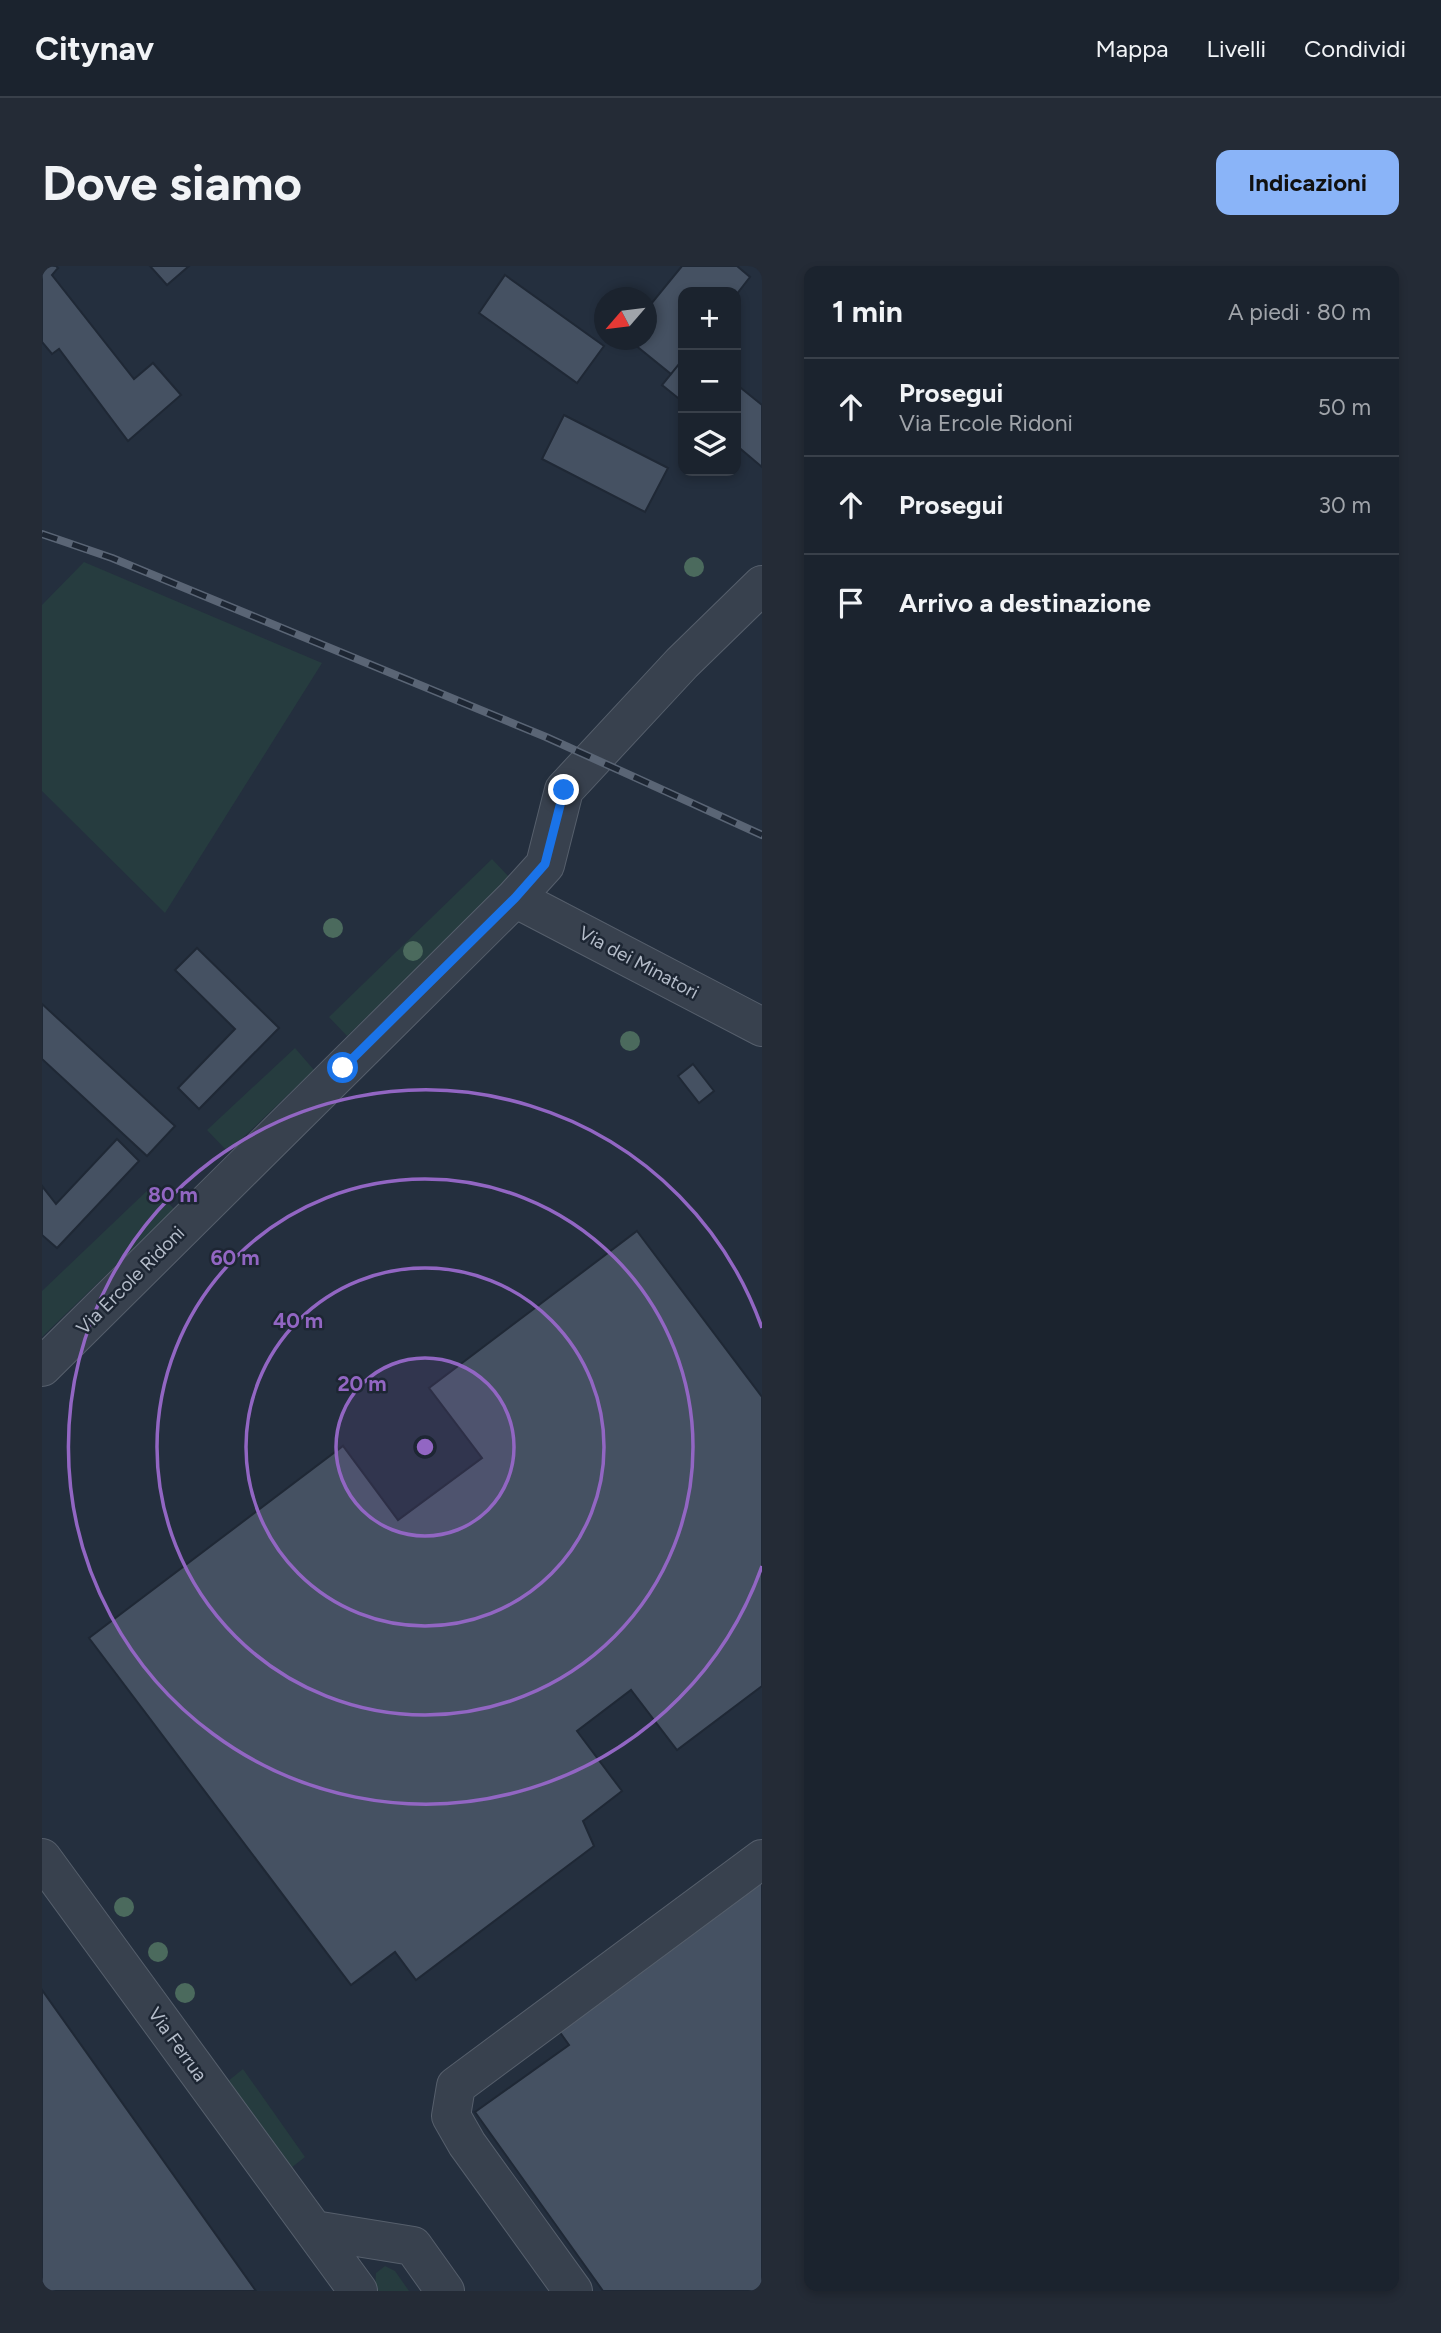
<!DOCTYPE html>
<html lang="it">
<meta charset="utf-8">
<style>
:root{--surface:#1b232e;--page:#242b36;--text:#f1f3f6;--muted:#a0a4aa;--line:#39404a;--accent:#8ab4f8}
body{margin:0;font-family:Figtree,sans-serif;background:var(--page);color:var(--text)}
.controls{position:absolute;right:21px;top:21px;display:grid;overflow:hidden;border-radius:14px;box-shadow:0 4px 10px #0003}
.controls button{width:63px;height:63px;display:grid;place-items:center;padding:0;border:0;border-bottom:2px solid var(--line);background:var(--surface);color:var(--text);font:35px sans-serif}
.compass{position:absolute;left:552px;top:21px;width:63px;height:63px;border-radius:50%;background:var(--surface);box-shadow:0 4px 10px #0003;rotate:242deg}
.stop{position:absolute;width:21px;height:21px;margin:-16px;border:5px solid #1a73e8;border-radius:50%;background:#fff}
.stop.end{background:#1a73e8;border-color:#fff;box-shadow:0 2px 7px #0008}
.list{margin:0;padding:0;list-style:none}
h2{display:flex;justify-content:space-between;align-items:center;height:91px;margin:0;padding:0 28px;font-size:30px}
h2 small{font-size:23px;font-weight:400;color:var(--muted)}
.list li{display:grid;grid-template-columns:46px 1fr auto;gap:21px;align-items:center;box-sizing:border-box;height:98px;padding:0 28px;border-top:2px solid var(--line)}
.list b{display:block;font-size:26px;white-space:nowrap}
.list p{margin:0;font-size:23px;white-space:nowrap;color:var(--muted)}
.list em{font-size:23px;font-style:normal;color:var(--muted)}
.icon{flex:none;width:38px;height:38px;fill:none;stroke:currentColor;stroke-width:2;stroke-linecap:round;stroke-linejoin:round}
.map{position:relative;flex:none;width:720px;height:2025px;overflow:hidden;border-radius:14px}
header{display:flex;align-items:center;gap:42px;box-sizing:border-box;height:98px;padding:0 35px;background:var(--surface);border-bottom:2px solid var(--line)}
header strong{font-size:33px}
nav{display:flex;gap:38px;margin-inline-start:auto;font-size:24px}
.intro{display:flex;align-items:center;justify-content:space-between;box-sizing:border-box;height:168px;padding:0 42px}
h1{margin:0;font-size:49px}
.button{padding:18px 32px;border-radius:14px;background:var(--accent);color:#111;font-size:24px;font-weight:700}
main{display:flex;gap:42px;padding:0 42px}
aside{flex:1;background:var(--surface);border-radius:14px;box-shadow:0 4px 10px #0003}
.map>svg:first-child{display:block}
.green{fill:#263c3f}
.building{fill:#455162;stroke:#1f2835;stroke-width:2}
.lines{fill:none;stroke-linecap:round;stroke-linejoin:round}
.minor-casing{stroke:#565f6c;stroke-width:40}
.minor{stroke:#38414e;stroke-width:38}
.rail-casing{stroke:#5a6575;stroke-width:8}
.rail{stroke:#1d2633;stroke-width:5;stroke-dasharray:16;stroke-linecap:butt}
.tree{fill:#4b6a5d}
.route{stroke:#1a73e8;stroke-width:9}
.ring{fill:none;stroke:#9266c3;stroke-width:3.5}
.labels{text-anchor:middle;stroke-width:5;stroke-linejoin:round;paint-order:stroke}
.street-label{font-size:19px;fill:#b4bcc9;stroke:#1d2633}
.centre{fill:#9266c3;stroke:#1d2633;stroke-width:3.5}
.ring-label{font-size:21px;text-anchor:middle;font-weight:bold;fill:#9266c3;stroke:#1d2633;stroke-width:5;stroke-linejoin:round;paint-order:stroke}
</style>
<header>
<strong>Citynav</strong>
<nav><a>Mappa</a><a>Livelli</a><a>Condividi</a></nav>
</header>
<div class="intro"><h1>Dove siamo</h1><a class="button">Indicazioni</a></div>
<main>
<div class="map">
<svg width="720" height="2025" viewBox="0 0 720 2025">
<rect width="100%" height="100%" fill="#242f3e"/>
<!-- green -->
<path class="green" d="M42,296L280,397L123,647L0,525V339Z
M450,593L469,613L305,770L287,751Z
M253,782L272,804L186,886L165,864Z
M110,920L132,943L0,1071V1025Z
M201,1803L263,1891L249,1902L185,1816Z
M343,2000L353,2005L367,2025H337L333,2021L334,2007Z"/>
<!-- building -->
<path class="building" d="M0,0H14L16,2L10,9L92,113L111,97L139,129L86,175L17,83L10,88L0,76Z
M108,0H147L125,19Z
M640,0H695L708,11L694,29V26H641V93L629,108L587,74H604V44Z
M463,9L562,80L535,117L437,47Z
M641,93V136L620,119Z
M694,118L720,139V201L694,179Z
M522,149L626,202L603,246L500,193Z
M155,682L237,762L157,843L136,822L193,763L133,704Z
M0,738L133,860L105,890L0,793Z
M651,798L672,825L657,837L636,810Z
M75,873L97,895L15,982L0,969V920L14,938Z
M595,965L720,1131V1420L635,1484L589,1424L535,1465L580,1525L541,1555L552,1580L374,1714L353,1686L309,1719L47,1372L301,1180L356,1254L440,1192L387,1122Z
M720,1609V2025H561L433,1846L527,1779L512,1758Z
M0,1724L214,2025H0Z"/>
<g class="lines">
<defs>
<path id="minor" d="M473,632L720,761
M0,1101L473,632L503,599L522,524L640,397L720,319
M0,1592L316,2025
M272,1964L371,1980L403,2025
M531,2025L425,1878L409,1850L414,1820L720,1593"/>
</defs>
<!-- minor casing -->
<use href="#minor" class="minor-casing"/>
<!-- minor -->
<use href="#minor" class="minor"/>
<defs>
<path id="rail" d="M0,268L70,292L504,471L720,569"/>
</defs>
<!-- rail casing -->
<use href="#rail" class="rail-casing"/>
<!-- rail -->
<use href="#rail" class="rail"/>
</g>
<!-- trees -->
<g class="tree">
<circle cx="652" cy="301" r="10"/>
<circle cx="291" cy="662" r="10"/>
<circle cx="371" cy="685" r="10"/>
<circle cx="588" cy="775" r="10"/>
<circle cx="82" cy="1641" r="10"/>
<circle cx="116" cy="1686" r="10"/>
<circle cx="143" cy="1727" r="10"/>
</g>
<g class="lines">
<!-- route -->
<path class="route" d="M301,802L473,632L503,598L522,524"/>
</g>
<!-- distance rings -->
<circle cx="383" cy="1181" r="89" fill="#9266c3" fill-opacity=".12"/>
<g class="ring">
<circle cx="383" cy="1181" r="89"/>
<circle cx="383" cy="1181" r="179"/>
<circle cx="383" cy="1181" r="268"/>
<path d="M720 1300A357 357 0 1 1 720 1062"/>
</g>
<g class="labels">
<!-- street labels -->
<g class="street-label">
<text transform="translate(597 696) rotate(28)" y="7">Via dei Minatori</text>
<text transform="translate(88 1014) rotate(-45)" y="7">Via Ercole Ridoni</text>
<text transform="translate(136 1778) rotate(54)" y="7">Via Ferrua</text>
</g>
</g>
<circle cx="383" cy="1181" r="10" class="centre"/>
<g class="ring-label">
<text x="131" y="936">80 m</text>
<text x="193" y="999">60 m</text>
<text x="256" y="1062">40 m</text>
<text x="320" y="1125">20 m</text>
</g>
</svg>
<div class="controls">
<button>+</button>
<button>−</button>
<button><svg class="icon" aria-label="layers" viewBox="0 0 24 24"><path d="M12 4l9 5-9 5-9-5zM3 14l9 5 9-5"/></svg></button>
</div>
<svg class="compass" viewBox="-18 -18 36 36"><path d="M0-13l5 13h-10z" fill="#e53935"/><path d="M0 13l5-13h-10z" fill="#a0a4aa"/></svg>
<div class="stop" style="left:301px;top:802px"></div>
<div class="stop end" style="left:522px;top:524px"></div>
</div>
<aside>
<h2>1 min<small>A piedi · 80 m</small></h2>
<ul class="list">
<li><svg class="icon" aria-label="ahead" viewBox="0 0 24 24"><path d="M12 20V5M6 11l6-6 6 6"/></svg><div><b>Prosegui</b><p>Via Ercole Ridoni</p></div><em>50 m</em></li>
<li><svg class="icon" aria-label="ahead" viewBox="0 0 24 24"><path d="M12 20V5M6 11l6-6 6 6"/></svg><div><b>Prosegui</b></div><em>30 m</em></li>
<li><svg class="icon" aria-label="arrive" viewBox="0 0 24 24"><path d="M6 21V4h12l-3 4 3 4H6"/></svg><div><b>Arrivo a destinazione</b></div></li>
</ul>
</aside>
</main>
